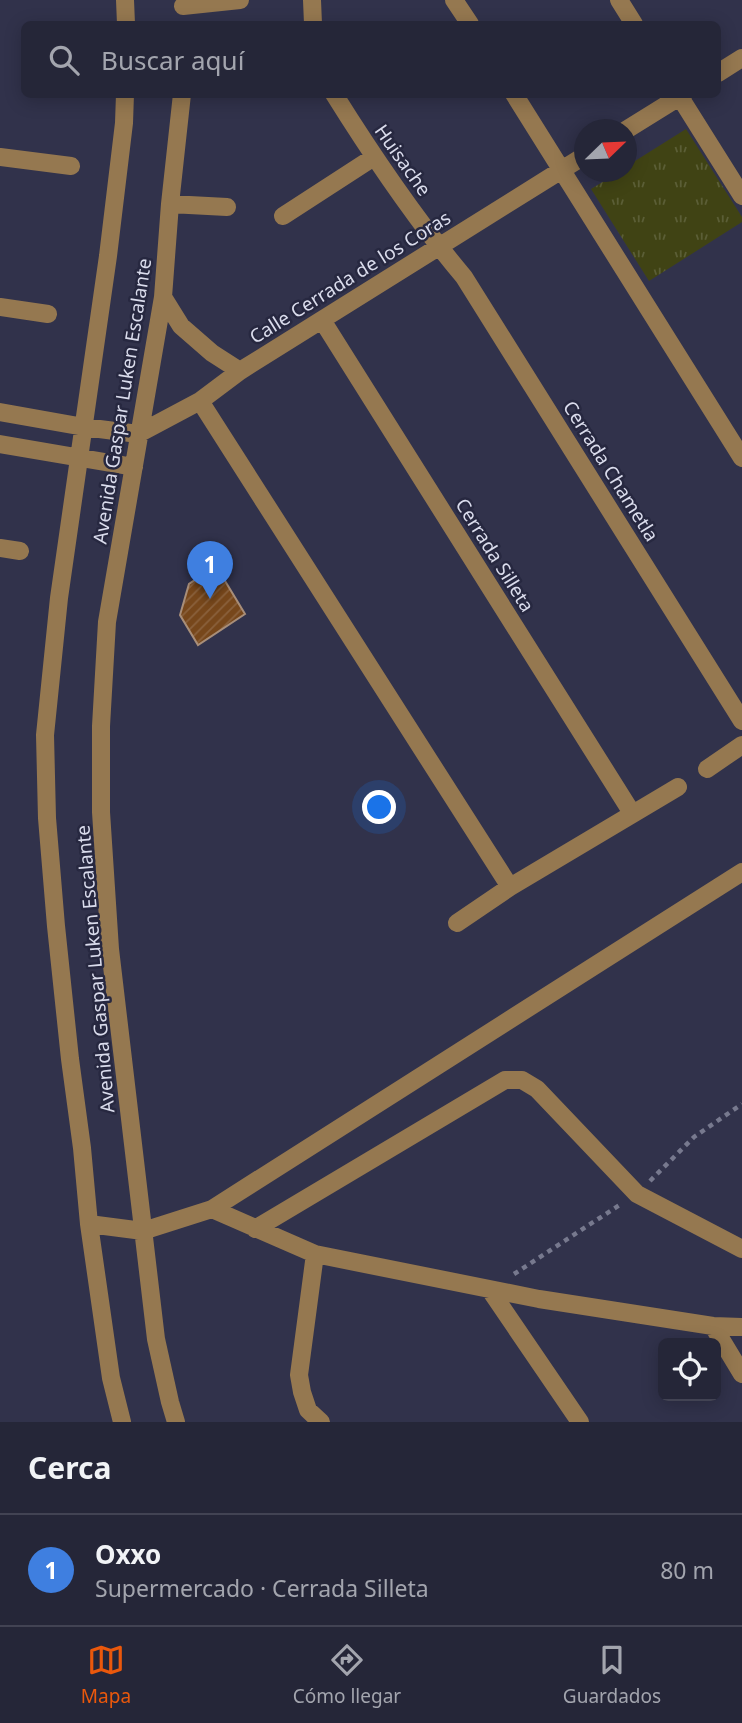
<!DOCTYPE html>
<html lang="es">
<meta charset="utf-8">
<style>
:root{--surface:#252638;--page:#2d2e40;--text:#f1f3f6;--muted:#a3a5ae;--line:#424353;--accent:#ea580c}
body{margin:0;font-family:"Noto Sans",sans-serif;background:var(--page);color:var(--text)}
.controls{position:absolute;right:21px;bottom:21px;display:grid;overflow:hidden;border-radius:10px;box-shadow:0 4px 18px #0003}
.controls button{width:63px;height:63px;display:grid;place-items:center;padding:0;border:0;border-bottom:2px solid var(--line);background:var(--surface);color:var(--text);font:35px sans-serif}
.compass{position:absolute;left:574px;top:119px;width:63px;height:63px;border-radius:50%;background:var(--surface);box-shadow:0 4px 18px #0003;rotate:67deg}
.you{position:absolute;left:380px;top:808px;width:24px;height:24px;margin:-18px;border:5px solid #fff;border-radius:50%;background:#1a73e8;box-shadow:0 0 0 10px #1a73e833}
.badge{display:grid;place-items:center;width:46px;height:46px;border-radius:50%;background:var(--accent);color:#fff;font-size:23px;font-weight:700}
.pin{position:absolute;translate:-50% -58px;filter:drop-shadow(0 2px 4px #0008)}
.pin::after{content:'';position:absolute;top:37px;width:24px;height:21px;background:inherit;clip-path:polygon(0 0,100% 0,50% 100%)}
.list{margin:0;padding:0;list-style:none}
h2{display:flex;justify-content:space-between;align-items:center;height:91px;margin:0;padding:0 28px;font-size:30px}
h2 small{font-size:23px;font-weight:400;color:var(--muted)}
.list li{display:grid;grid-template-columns:46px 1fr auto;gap:21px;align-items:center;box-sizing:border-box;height:112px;padding:0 28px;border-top:2px solid var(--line)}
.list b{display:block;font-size:26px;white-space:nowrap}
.list p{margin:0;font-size:23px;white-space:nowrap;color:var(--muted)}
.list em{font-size:23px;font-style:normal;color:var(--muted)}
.icon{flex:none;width:38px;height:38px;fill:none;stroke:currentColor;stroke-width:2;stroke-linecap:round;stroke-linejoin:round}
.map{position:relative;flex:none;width:742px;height:1422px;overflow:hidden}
.search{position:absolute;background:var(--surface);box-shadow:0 4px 18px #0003;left:21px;right:21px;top:21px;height:77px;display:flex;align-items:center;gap:18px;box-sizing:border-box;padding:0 24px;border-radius:10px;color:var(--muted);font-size:26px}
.sheet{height:203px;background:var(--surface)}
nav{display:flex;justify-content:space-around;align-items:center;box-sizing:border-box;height:98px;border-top:2px solid var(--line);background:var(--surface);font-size:19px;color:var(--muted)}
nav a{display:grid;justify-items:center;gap:4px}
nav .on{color:var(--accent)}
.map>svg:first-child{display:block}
.park{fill:url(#park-tufts)}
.building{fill:url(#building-hatch);stroke:#a88e79;stroke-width:2}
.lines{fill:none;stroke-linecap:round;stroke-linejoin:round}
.path{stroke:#77798e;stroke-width:4.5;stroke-dasharray:5 5;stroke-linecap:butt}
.minor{stroke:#957850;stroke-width:18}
.labels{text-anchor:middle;stroke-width:5;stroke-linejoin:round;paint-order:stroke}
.street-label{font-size:19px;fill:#dadcec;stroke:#272840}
</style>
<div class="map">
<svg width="742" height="1422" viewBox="0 0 742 1422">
<defs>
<pattern id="park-tufts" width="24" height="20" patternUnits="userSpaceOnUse" patternTransform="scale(1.75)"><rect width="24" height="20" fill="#404314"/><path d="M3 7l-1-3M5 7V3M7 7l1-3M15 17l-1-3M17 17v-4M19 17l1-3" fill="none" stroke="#5b5e36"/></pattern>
<pattern id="building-hatch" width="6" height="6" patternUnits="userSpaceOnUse" patternTransform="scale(1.75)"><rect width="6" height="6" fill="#77471b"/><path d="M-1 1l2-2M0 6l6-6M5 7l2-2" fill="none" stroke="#8a613c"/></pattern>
</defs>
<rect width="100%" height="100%" fill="#31324b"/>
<!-- park -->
<path class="park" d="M686,129L742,217V222L649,281L591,189L619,172H626L627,166Z"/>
<!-- building -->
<path class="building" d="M216,566L245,614L198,645L180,615L189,584Z"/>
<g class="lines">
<!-- path -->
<path class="path" d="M650,1181L694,1137L742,1104
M514,1274L621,1204"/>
<!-- minor -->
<path class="minor" d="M125,0L126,24
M312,0L313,24
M454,0L470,24
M619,0L634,24
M183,6L240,0
M718,73L742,58
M334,94C374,158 416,220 464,277L742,721
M514,94L742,458
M678,94L742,196
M626,130L684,94
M0,157L71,166
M170,204L227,207
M283,216L374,157
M163,297L181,326L212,353L240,371
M0,307L48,314
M322,320L632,813
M200,401L510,887
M0,412L84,427L138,434L200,401L240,371L584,156
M0,444L134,467
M0,548L20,551
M707,769L742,745
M457,923L510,887L678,787
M212,1209L315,1254L539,1299L713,1326L742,1327
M89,1224L143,1231L212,1209L742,872
M255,1229L505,1080H522L537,1089L637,1194L742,1249
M315,1254L299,1375L302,1392L308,1410L321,1422
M490,1290L580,1422
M713,1326L742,1374
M122,1422L111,1378L89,1224L82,1148L70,1059L56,926L47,818L45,735L59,598L108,256L124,123L125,94
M176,1422L170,1402L156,1339L110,949L101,812V726L107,622L163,297L170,204L182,94"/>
</g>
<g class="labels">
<!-- street labels -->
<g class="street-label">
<text transform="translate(403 160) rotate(55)" y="7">Huisache</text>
<text transform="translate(350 277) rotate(-32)" y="7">Calle Cerrada de los Coras</text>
<text transform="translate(122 401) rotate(-81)" y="7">Avenida Gaspar Luken Escalante</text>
<text transform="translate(611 471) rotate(58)" y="7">Cerrada Chametla</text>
<text transform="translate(495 555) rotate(58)" y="7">Cerrada Silleta</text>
<text transform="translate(95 969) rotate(-95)" y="7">Avenida Gaspar Luken Escalante</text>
</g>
</g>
</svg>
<div class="controls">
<button><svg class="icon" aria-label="locate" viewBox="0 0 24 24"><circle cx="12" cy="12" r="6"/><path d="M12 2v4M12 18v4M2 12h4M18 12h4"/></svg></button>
</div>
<svg class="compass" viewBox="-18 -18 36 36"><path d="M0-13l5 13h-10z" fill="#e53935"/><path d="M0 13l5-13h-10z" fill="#a3a5ae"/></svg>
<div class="you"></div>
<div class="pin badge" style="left:210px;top:599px;background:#3f7fe0">1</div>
<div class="search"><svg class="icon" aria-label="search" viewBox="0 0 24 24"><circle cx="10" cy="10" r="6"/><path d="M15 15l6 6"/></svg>Buscar aquí</div>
</div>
<section class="sheet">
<h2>Cerca<small></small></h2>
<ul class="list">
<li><span class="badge" style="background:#3f7fe0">1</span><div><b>Oxxo</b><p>Supermercado · Cerrada Silleta</p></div><em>80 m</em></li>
</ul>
</section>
<nav>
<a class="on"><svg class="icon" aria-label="map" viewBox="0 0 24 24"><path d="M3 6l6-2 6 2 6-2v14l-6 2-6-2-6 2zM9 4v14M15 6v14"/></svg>Mapa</a>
<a><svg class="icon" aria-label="directions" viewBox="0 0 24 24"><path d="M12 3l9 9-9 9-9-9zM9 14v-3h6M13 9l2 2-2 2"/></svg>Cómo llegar</a>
<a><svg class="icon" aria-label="saved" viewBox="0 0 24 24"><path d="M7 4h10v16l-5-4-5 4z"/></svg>Guardados</a>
</nav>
